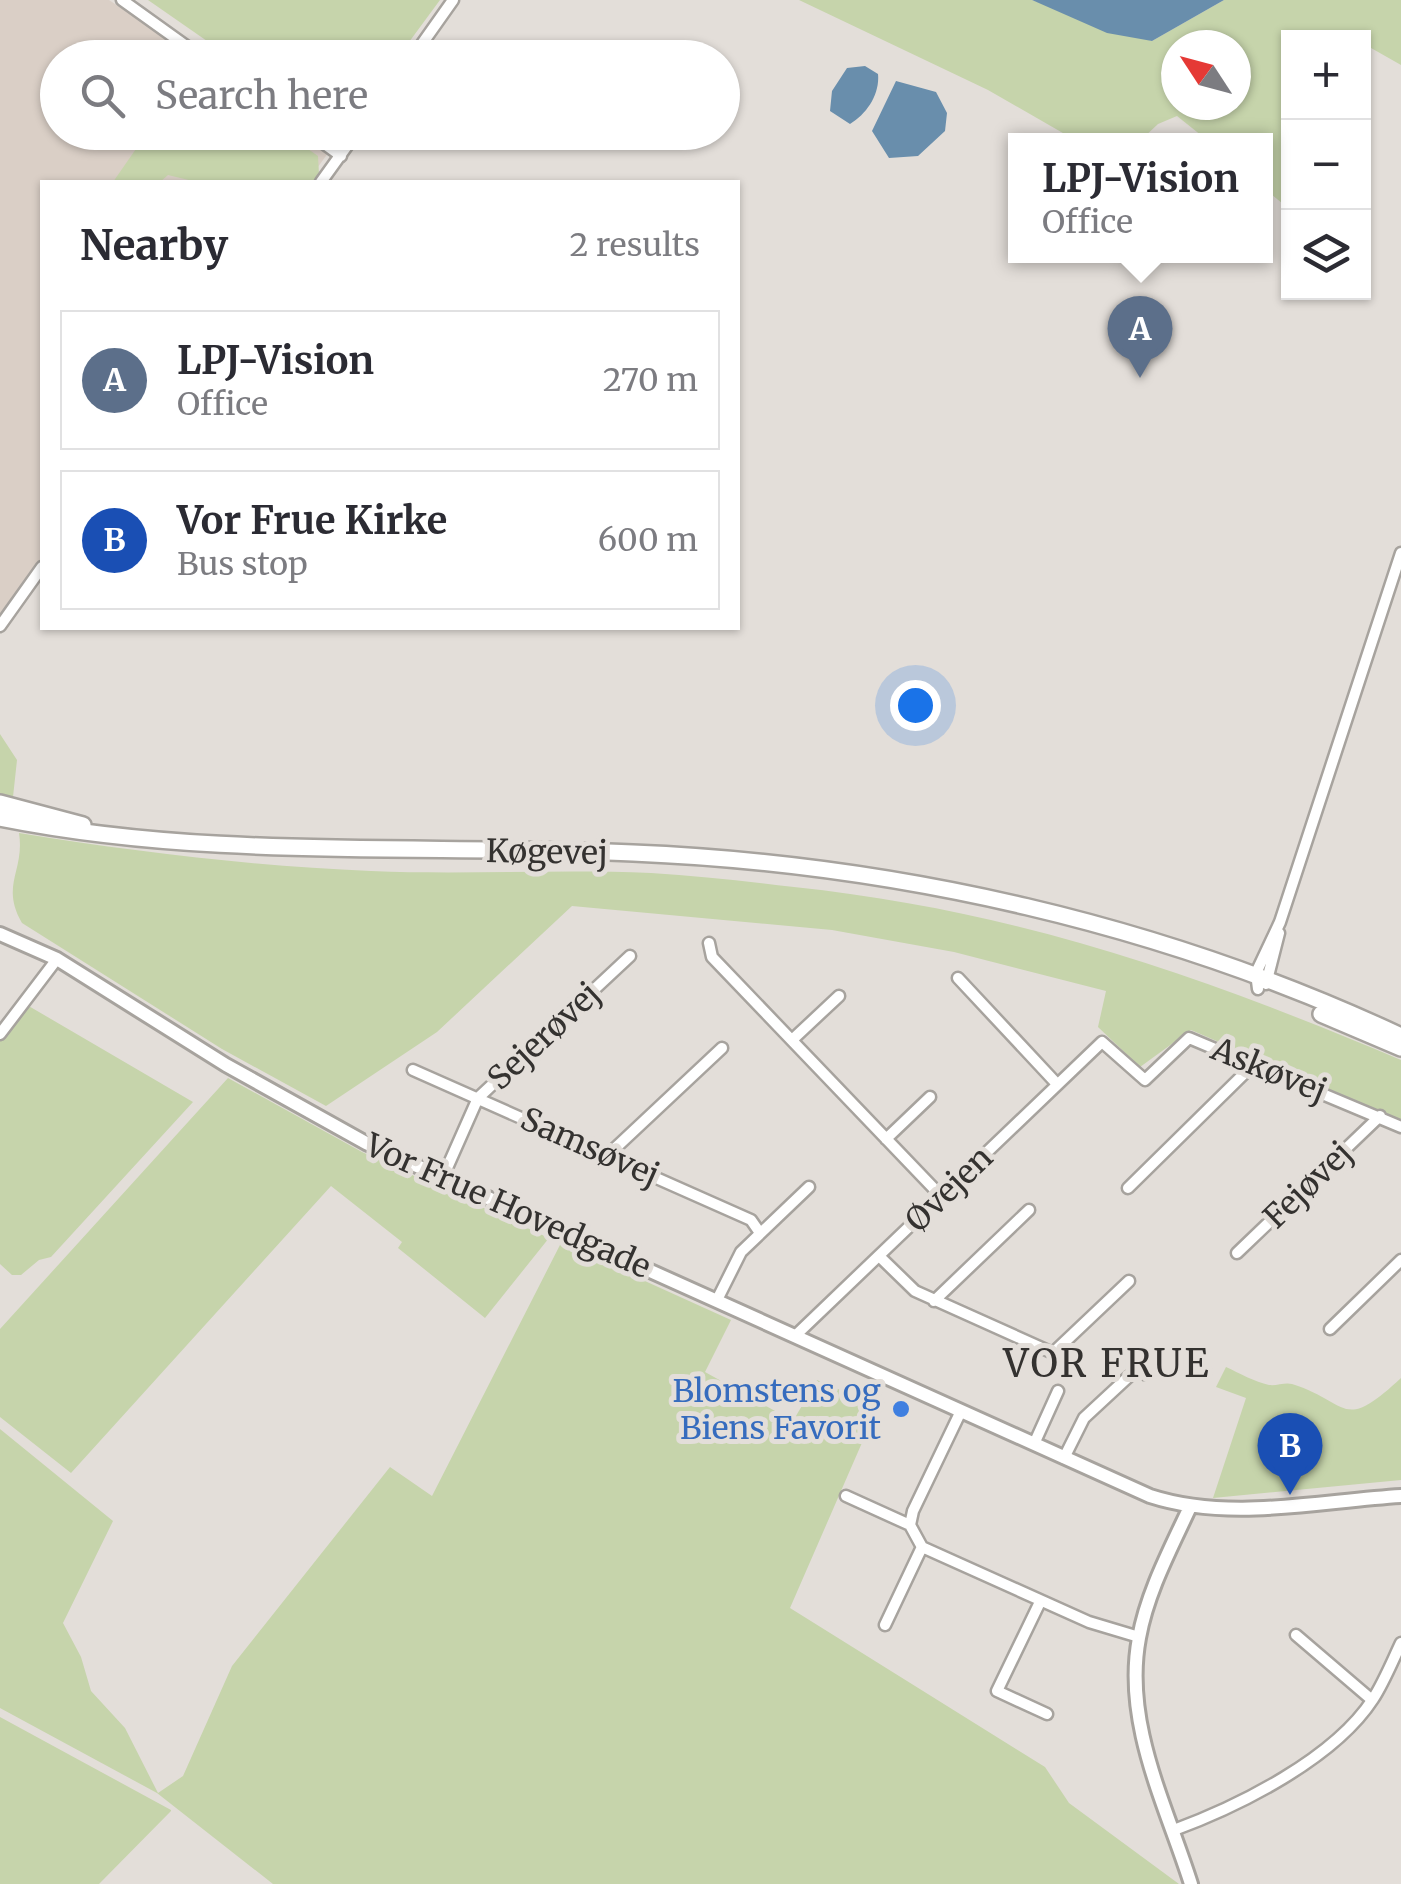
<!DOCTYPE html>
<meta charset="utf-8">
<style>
:root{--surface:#fff;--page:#f7f7f7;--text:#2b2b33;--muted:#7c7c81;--line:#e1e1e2;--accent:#3150c1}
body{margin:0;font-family:Merriweather,serif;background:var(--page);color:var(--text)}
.controls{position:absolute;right:30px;top:30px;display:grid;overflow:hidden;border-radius:0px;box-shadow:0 2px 8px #0004}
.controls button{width:90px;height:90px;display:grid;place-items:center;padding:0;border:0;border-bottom:2px solid var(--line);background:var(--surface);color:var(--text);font:50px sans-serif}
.compass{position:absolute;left:1161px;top:30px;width:90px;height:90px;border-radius:50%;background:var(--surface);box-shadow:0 2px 8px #0004;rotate:306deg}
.you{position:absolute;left:915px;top:705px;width:35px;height:35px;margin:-25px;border:8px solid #fff;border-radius:50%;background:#1a73e8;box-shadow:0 0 0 15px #1a73e833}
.badge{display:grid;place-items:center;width:65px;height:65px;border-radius:50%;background:var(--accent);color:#fff;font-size:32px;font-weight:700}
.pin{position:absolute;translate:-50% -82px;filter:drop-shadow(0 2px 5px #0008)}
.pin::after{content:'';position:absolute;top:52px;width:35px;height:30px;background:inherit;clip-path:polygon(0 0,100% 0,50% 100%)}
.popup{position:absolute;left:1008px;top:133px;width:265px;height:130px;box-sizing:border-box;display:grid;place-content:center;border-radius:0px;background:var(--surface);filter:drop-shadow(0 2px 8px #0005);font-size:32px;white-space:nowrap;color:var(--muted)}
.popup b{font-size:38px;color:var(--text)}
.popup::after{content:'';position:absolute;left:50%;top:100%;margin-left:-20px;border:20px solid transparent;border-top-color:var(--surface)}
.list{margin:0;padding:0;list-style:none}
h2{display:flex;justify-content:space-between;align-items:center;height:130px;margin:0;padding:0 40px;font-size:42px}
h2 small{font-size:32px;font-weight:400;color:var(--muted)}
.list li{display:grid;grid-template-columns:65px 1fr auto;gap:30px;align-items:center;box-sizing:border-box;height:140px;margin:0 20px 20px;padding:0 20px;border:2px solid var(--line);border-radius:0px}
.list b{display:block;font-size:38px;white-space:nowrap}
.list p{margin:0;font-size:32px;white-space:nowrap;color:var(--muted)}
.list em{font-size:32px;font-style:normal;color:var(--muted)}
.icon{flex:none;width:55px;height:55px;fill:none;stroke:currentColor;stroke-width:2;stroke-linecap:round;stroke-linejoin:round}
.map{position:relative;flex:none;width:1401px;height:1884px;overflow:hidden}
.search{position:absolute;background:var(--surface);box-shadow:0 2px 8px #0004;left:40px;top:40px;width:700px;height:110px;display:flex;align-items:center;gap:25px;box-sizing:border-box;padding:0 35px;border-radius:55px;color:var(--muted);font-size:38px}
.panel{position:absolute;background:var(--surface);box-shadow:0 2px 8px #0004;left:40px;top:180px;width:700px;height:450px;border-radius:0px}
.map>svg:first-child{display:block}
.built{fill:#dacfc6}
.green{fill:#c6d4ab;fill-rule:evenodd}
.water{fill:#698eac}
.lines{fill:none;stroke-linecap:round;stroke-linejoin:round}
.minor-casing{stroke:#a7a39e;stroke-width:15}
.tertiary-casing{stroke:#a7a39e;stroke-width:18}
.primary-casing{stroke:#a7a39e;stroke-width:20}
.minor{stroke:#fff;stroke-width:10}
.tertiary{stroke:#fff;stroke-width:12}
.primary{stroke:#fff;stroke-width:15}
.shop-dot{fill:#3f7fe0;stroke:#e3ded9;stroke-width:4}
.labels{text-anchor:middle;stroke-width:10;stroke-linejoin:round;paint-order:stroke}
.street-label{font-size:32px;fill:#343230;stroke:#e3ded9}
.shop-label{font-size:32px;fill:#366cbe;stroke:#e3ded9;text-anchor:end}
.quarter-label{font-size:38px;letter-spacing:2.5px;fill:#343230;stroke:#e3ded9}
</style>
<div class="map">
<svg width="1401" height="1884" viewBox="0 0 1401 1884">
<rect width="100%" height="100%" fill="#e3ded9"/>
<!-- built -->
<path class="built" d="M0,0H109L194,57L58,58V132L306,133L331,149L307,182H42V559L0,620Z"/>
<!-- green -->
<path class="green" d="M148,0H440L398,57H230Z
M799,0H1032L1152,41L1224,0H1401V65L1364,44V38H1288V208L1265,189V140H1207L1177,116L1158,124L1141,140H1075L988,90ZM1176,45H1236V105H1176Z
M147,133H285L318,156L319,174L312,182H197L168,175L160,182H113Z
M0,734L17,760L13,797L0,794Z
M19,833C136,852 253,866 371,871C464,875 558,869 651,873C698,876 746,881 794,887C1013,910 1200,975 1401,1060V1120L1191,1030L1140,1067L1098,1027L1106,991L954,952L832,930L572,906L437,1032L326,1106L222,1049L22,923C0,885 25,871 19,833Z
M27,1005L193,1102L51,1257L39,1260L21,1275H12L0,1264V1041Z
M228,1078L362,1152L549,1238L485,1318L398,1248L402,1242L331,1186L71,1473L0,1417V1329Z
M561,1243L731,1320L705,1372L793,1421L817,1380L878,1406L790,1608L1045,1767L1069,1803L1179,1884H273L157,1793L0,1708V1429L113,1521L63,1623L81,1657L91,1691L125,1728L158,1793L183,1776L232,1666L390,1467L432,1496Z
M1226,1367C1239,1373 1255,1382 1269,1385C1277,1386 1285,1382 1292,1384C1350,1402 1341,1434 1401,1378V1480L1213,1498L1246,1398L1216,1387Z
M0,1717L171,1810V1811L99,1884H0Z"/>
<!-- water -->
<path class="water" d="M1032,0H1224L1152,41L1107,33Z
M865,66L878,74C880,94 867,114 850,124L830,111L832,91L847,68Z
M896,81L936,92L947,113L945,131L918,156L889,158L872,131Z"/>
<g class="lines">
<defs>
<path id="minor" d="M122,0L203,58
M412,58L453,0
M308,132L341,156
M321,182L357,132
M0,626L42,567
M709,943L712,957L941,1196
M958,978L1057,1084
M1266,984L1279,933
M1258,989L1256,973L1280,922L1401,553
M0,1034L57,959
M792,1040L839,996
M413,1070L751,1220L760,1233
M886,1139L930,1097
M609,1154L722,1048
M443,1177L478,1098L630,956
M1128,1188L1255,1063
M1237,1253L1380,1116
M879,1256L915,1291L1053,1353L1129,1281
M717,1300L741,1252L809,1187
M934,1301L1029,1210
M1330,1329L1401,1260
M796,1335L1102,1042L1145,1080L1189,1038L1401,1127
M961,1411L913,1511L910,1525L922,1547L1089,1622L1139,1637
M1034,1444L1058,1391
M1064,1458L1084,1418L1139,1367L1144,1374
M846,1496L910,1525
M1040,1602L997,1691L1047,1714
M885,1625L922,1547
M1296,1635L1372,1700
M1174,1830C1239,1806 1334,1759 1373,1699C1384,1682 1392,1662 1401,1643"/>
<path id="tertiary" d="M0,934L57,959L226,1065L366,1143L1150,1496C1230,1522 1318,1501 1401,1496
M1189,1509C1170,1550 1147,1593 1139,1638C1123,1723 1166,1805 1191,1884"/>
<path id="primary" d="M0,803L83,825
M0,818C209,860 422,844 633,853C897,864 1162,924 1401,1036
M1321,1014L1401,1048"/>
</defs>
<!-- minor casing -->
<use href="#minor" class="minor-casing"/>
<!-- tertiary casing -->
<use href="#tertiary" class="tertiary-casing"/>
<!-- primary casing -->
<use href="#primary" class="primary-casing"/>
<!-- minor -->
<use href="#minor" class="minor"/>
<!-- tertiary -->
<use href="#tertiary" class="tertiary"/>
<!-- primary -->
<use href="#primary" class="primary"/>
</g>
<!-- markers -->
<circle class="shop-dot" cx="901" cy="1409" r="10"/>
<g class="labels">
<!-- street labels -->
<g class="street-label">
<text transform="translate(547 852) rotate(1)" y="11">Køgevej</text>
<text transform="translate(544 1036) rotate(-43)" y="11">Sejerøvej</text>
<text transform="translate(1269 1070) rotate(22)" y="11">Askøvej</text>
<text transform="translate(590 1147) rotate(24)" y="11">Samsøvej</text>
<text transform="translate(1308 1185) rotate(-44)" y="11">Fejøvej</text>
<text transform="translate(949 1189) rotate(-44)" y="11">Øvejen</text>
<text transform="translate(508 1206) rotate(24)" y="11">Vor Frue Hovedgade</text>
</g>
<!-- shop labels -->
<g class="shop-label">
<text x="881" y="1402">Blomstens og<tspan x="881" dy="37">Biens Favorit</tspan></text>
</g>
<!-- quarter labels -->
<g class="quarter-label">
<text x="1107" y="1377">VOR FRUE</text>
</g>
</g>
</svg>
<div class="controls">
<button>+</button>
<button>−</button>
<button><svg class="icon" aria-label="layers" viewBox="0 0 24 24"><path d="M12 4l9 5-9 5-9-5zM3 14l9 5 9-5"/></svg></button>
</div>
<svg class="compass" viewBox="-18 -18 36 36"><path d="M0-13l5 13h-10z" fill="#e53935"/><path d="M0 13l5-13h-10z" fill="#7c7c81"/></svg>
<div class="you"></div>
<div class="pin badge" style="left:1140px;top:378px;background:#5c6f8a">A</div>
<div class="popup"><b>LPJ-Vision</b>Office</div>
<div class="pin badge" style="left:1290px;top:1495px;background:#1a4fb4">B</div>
<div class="search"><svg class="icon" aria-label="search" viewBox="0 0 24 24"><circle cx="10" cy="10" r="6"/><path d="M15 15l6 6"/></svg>Search here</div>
<section class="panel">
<h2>Nearby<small>2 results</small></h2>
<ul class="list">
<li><span class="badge" style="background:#5c6f8a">A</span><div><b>LPJ-Vision</b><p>Office</p></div><em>270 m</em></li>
<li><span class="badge" style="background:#1a4fb4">B</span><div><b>Vor Frue Kirke</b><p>Bus stop</p></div><em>600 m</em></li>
</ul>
</section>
</div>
